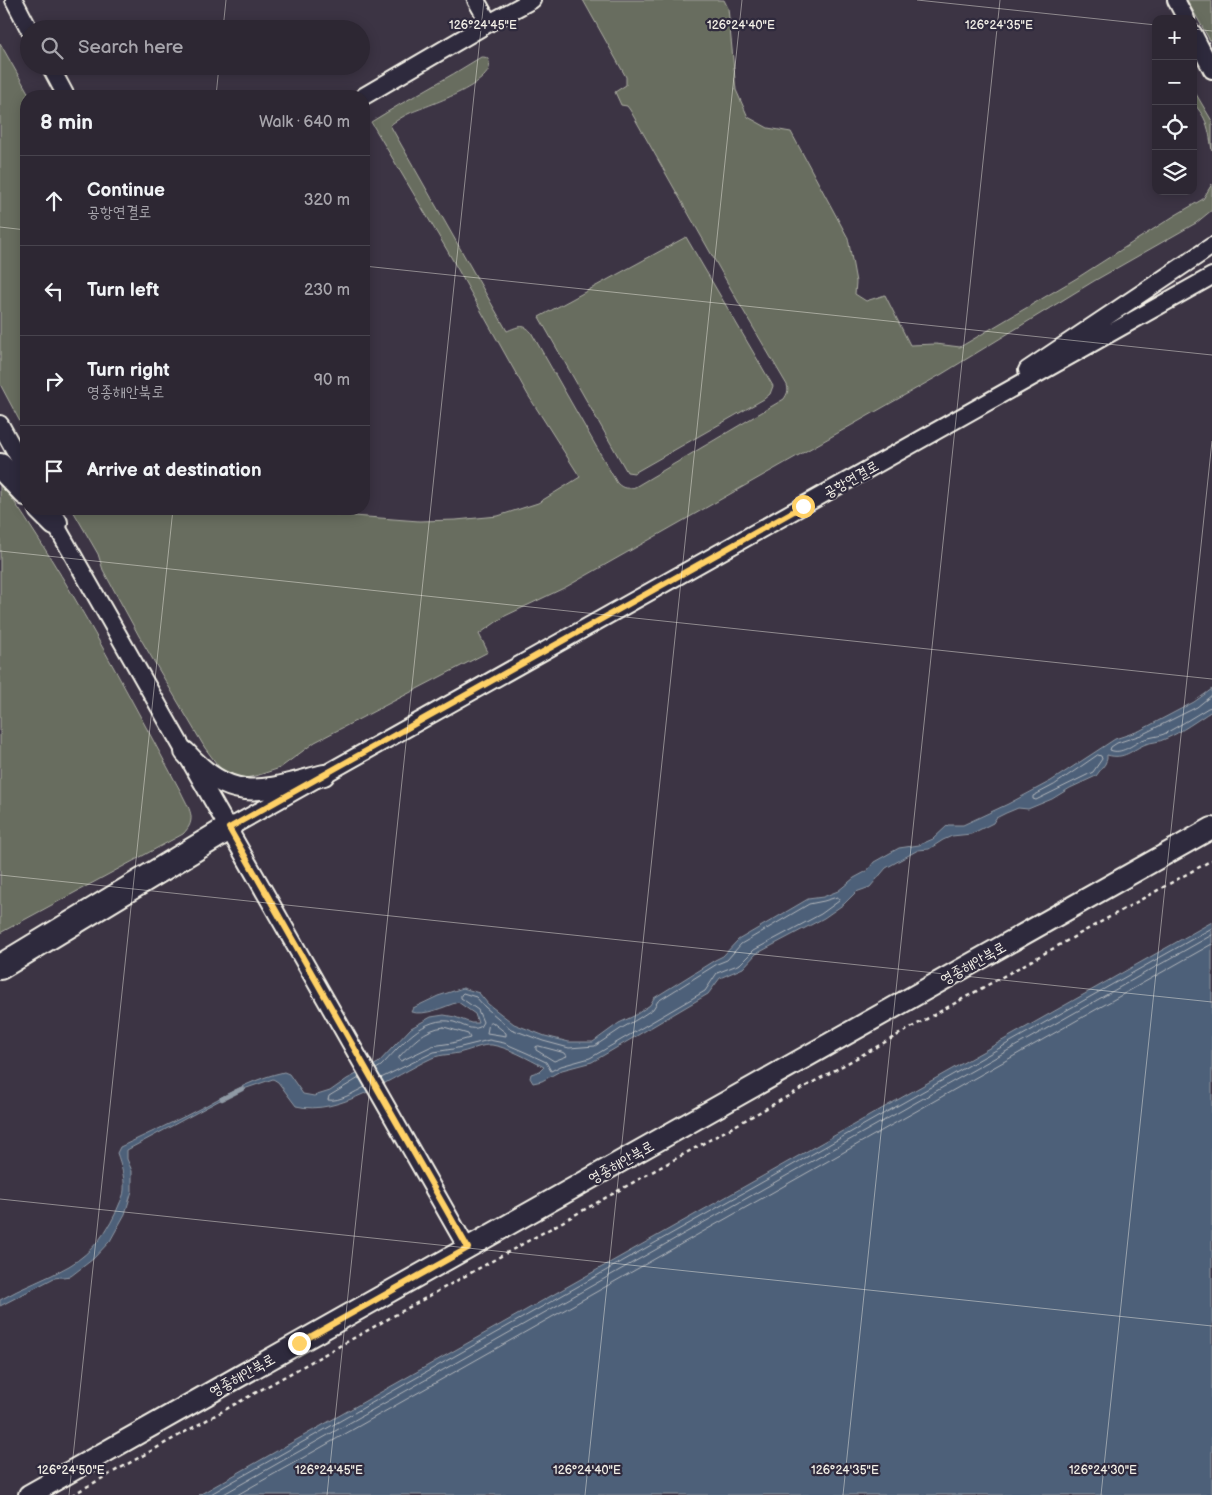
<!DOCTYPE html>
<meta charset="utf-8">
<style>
:root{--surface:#2d2733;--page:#352f3b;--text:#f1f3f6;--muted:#a7a5ac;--line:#48444e}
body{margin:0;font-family:"Balsamiq Sans","Poor Story",sans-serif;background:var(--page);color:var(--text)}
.controls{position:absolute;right:15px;top:15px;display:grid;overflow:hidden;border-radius:10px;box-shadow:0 2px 12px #0003}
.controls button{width:45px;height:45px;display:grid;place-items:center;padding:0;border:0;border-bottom:1px solid var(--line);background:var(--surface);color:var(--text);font:25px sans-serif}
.stop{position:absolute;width:15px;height:15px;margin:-11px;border:4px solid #ffd166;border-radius:50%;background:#fff}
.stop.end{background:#ffd166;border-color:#fff;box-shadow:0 1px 5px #0008}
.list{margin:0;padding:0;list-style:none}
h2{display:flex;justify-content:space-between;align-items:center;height:65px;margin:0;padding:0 20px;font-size:21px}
h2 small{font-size:16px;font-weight:400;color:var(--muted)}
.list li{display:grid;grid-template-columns:32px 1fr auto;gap:15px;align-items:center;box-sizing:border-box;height:90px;padding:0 20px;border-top:1px solid var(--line)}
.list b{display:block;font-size:19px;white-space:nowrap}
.list p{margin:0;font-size:16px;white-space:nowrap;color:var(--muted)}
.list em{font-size:16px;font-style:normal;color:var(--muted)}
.icon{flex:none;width:28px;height:28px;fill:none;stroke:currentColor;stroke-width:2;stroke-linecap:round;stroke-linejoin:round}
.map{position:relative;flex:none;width:1212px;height:1495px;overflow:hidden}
.search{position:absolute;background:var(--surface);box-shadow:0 2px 12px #0003;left:20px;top:20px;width:350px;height:55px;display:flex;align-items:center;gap:12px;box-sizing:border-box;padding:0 18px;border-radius:28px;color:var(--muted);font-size:19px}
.panel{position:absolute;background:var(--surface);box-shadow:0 2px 12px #0003;left:20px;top:90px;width:350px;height:425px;border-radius:20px}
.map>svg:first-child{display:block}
.green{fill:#676d5f;stroke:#aeafa4}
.water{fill:#4e6079;stroke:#909aa5}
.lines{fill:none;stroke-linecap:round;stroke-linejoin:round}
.shore{stroke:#b2b7bc;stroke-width:1}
.stream{stroke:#909aa5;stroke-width:4.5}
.minor-casing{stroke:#f4f1e8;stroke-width:20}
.major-casing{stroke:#f4f1e8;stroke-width:24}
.highway-casing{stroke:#f4f1e8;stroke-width:28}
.path{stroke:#f4f1e8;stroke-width:2.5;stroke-dasharray:4 4;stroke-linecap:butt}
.minor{stroke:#2f2a3d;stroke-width:16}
.major{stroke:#2f2a3d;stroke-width:20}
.highway{stroke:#2f2a3d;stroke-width:24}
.route{stroke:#ffd166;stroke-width:6}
.ticks{fill:none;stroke:#f4f1e8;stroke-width:1;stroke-opacity:0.45}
.labels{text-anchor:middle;stroke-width:4.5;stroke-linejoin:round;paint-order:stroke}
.street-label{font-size:15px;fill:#f4f1e8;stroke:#2f2a3d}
.ticks-label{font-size:12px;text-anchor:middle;fill:#f4f1e8;stroke:#2f2a3d;stroke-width:4.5;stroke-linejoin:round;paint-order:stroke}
</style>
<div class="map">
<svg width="1212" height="1495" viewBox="0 0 1212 1495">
<rect width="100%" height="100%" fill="#3c3444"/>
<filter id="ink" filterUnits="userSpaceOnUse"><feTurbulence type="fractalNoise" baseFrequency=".02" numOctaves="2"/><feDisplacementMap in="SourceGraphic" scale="10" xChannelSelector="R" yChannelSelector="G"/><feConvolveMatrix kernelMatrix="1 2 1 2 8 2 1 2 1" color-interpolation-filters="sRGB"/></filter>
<g filter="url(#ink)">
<!-- green -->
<path class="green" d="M583,0H724L728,8L736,90L748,117L768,128L791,132L848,238L856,282L855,294L866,301L885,295L910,345L936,344L960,347L1077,278L1174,216L1203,199L1212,184V210L1196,223L1094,281L942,374L566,587L505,616L479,634L488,652L315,742L280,768L259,775L246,778L231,776L222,771L205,748L139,636L103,570L98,554L72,509H306L315,513L419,521L456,520L498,516L538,503L580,477L528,395L447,250L371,122C407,99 445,80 481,57C485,57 488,57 489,62C496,84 425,106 410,113C403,116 396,121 390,125L507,331C517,327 524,323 531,332L617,483C623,489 627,489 635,487L784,399C787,394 789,391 787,385L740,305L630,110L627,106L621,105L615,92L626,85V77Z
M1187,0H1212V44Z
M0,43L30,96H26V433L0,384Z
M1193,89L1212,121V150C1210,139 1209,128 1204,118C1196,103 1193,109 1193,89Z
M686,237L773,386L770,394L764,399L634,473L627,472L539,317Z
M0,481C69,579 124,687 181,792C189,809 198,819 183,834L0,933Z"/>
<!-- water -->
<path class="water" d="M1212,689V711C1197,720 1182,732 1165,739C1159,742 1152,742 1146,744C1131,750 1125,760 1107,755V759L1105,764L1096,776L1070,788L1052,799L1028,809L1018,808L1006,813L996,818L993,823L971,834L952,836L943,840L929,849L918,850L886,868L870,887L856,892L844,904L824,918L756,954L743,968L720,978L708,994L592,1062L562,1070L542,1081L533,1083L530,1078L531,1074L540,1071L544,1067C528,1059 510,1048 492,1045C483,1044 471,1050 462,1052C453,1055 441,1054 432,1058C393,1076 339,1117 296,1106L278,1082L273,1079L235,1092L127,1150V1159L132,1171V1191L125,1214L110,1241L93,1259L71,1276L54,1278L0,1306V1300C22,1287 47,1279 69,1266C92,1253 110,1229 119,1205C121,1200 124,1195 124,1190C125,1178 121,1164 117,1153L120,1147C149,1133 179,1120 207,1105C232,1091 256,1078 284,1072L289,1074L303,1094L314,1096L330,1091L347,1079L378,1063L411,1028L431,1017L444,1015L455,1017L471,1023H478L475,1014L458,1002C443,1007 426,1016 411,1012L413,1008L438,996L463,988L479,993L488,1004L514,1024L545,1036L569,1042H593L619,1023L634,1016L650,1005L654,998L715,960L723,956L738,940L808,899L823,897L838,891L854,878L867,871L874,862L899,848L919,845L933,839L948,825H963L1008,804L1051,781L1115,739L1139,731L1194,702Z
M1212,922V1495H199Z"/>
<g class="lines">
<!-- shore -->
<path class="shore" d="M1212,695L1197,707L1141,735L1117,743L1111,747L1110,750C1121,755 1132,745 1142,740C1149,737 1157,737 1164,734C1179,726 1193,717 1208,708L1212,707
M1098,755L1101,756L1102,759L1093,772L1036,800L1033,799V796L1054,785Z
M492,1022L506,1033V1036L487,1033L489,1023Z
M444,1027L468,1034L470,1038L452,1043L432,1046L401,1061L399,1060V1057C412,1043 424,1029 444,1027Z
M539,1046L565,1053L567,1056L554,1061L536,1050V1047Z
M376,1069L381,1066C400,1047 423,1014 454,1022C463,1025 471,1031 480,1027L483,1022L478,1010L461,998V995L463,993L476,997L485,1007L511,1029L543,1041L569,1048L595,1046L622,1028L636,1020L653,1009L658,1001L717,964L727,960L741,944L809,904L824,901L837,897L840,899L839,901L821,914L754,950L740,964L717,973L705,991L590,1058L561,1066L551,1071L546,1062L527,1053L504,1043L489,1040L453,1049L434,1052L381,1078
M359,1078L329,1096L328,1100C340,1102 354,1092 365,1087
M209,1495L1212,928
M222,1495L1212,935
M237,1495L1212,944"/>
<!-- stream -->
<path class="stream" d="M222,1099L242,1089"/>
<defs>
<path id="minor" d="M14,0L29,29
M476,0L489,23
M1176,0L1186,19
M1193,33L1212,70
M50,66L66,96
M364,96L489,23L532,0
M1027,370L1212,246
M0,424L26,471
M50,515L467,1248
M229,828L1212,276"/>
<path id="major" d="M185,752C233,805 262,791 324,775
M29,1495L1212,828"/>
<path id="highway" d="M0,466L26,493
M41,509L55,523
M0,967L229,828"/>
</defs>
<!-- minor casing -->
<use href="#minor" class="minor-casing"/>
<!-- major casing -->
<use href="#major" class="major-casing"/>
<!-- highway casing -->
<use href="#highway" class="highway-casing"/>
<!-- path -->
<path class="path" d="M72,1495L1212,860"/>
<!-- minor -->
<use href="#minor" class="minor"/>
<!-- major -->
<use href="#major" class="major"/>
<!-- highway -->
<use href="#highway" class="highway"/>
</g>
</g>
<g class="lines" filter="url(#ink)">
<!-- route -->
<path class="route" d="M299,1343L468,1248L229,828L803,506"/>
</g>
<!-- ticks -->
<path class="ticks" d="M917,0L1156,25M223,29L226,0M1193,29L1212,31M216,96L219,66M0,227L26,230M364,266L1212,355M0,551L1212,679M0,875L1212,1002M0,1199L1212,1326M69,1495L173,509M327,1495L484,0M585,1495L742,0M843,1495L1000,0M1101,1495L1212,441"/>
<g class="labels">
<!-- street labels -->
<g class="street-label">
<text transform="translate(851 479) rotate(-29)" y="5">공항연결로</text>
<text transform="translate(973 963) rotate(-29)" y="5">영종해안북로</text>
<text transform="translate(621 1162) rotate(-29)" y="5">영종해안북로</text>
<text transform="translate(242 1375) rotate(-29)" y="5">영종해안북로</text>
</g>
</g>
<g class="ticks-label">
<text x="483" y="29">126°24'45"E</text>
<text x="741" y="29">126°24'40"E</text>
<text x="999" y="29">126°24'35"E</text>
<text x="71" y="1474">126°24'50"E</text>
<text x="329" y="1474">126°24'45"E</text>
<text x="587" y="1474">126°24'40"E</text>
<text x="845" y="1474">126°24'35"E</text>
<text x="1103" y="1474">126°24'30"E</text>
</g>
</svg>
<div class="controls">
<button>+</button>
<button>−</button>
<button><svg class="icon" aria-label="locate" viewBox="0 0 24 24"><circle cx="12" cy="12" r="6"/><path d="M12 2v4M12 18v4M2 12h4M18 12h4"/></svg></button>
<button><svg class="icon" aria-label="layers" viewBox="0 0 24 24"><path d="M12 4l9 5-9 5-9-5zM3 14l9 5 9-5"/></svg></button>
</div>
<div class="stop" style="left:803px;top:506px"></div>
<div class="stop end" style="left:299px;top:1343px"></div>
<div class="search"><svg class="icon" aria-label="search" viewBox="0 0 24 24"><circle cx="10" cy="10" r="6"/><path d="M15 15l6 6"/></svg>Search here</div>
<section class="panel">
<h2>8 min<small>Walk · 640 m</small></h2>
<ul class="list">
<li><svg class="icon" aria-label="ahead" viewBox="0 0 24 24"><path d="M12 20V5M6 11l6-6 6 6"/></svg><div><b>Continue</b><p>공항연결로</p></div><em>320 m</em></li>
<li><svg class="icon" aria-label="left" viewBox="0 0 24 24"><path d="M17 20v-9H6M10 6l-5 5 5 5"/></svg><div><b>Turn left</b></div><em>230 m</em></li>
<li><svg class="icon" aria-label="right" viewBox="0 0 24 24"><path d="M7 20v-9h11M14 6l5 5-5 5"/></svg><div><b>Turn right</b><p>영종해안북로</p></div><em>90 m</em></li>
<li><svg class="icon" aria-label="arrive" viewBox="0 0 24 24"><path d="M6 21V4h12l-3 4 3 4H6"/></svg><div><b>Arrive at destination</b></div></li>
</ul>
</section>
</div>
